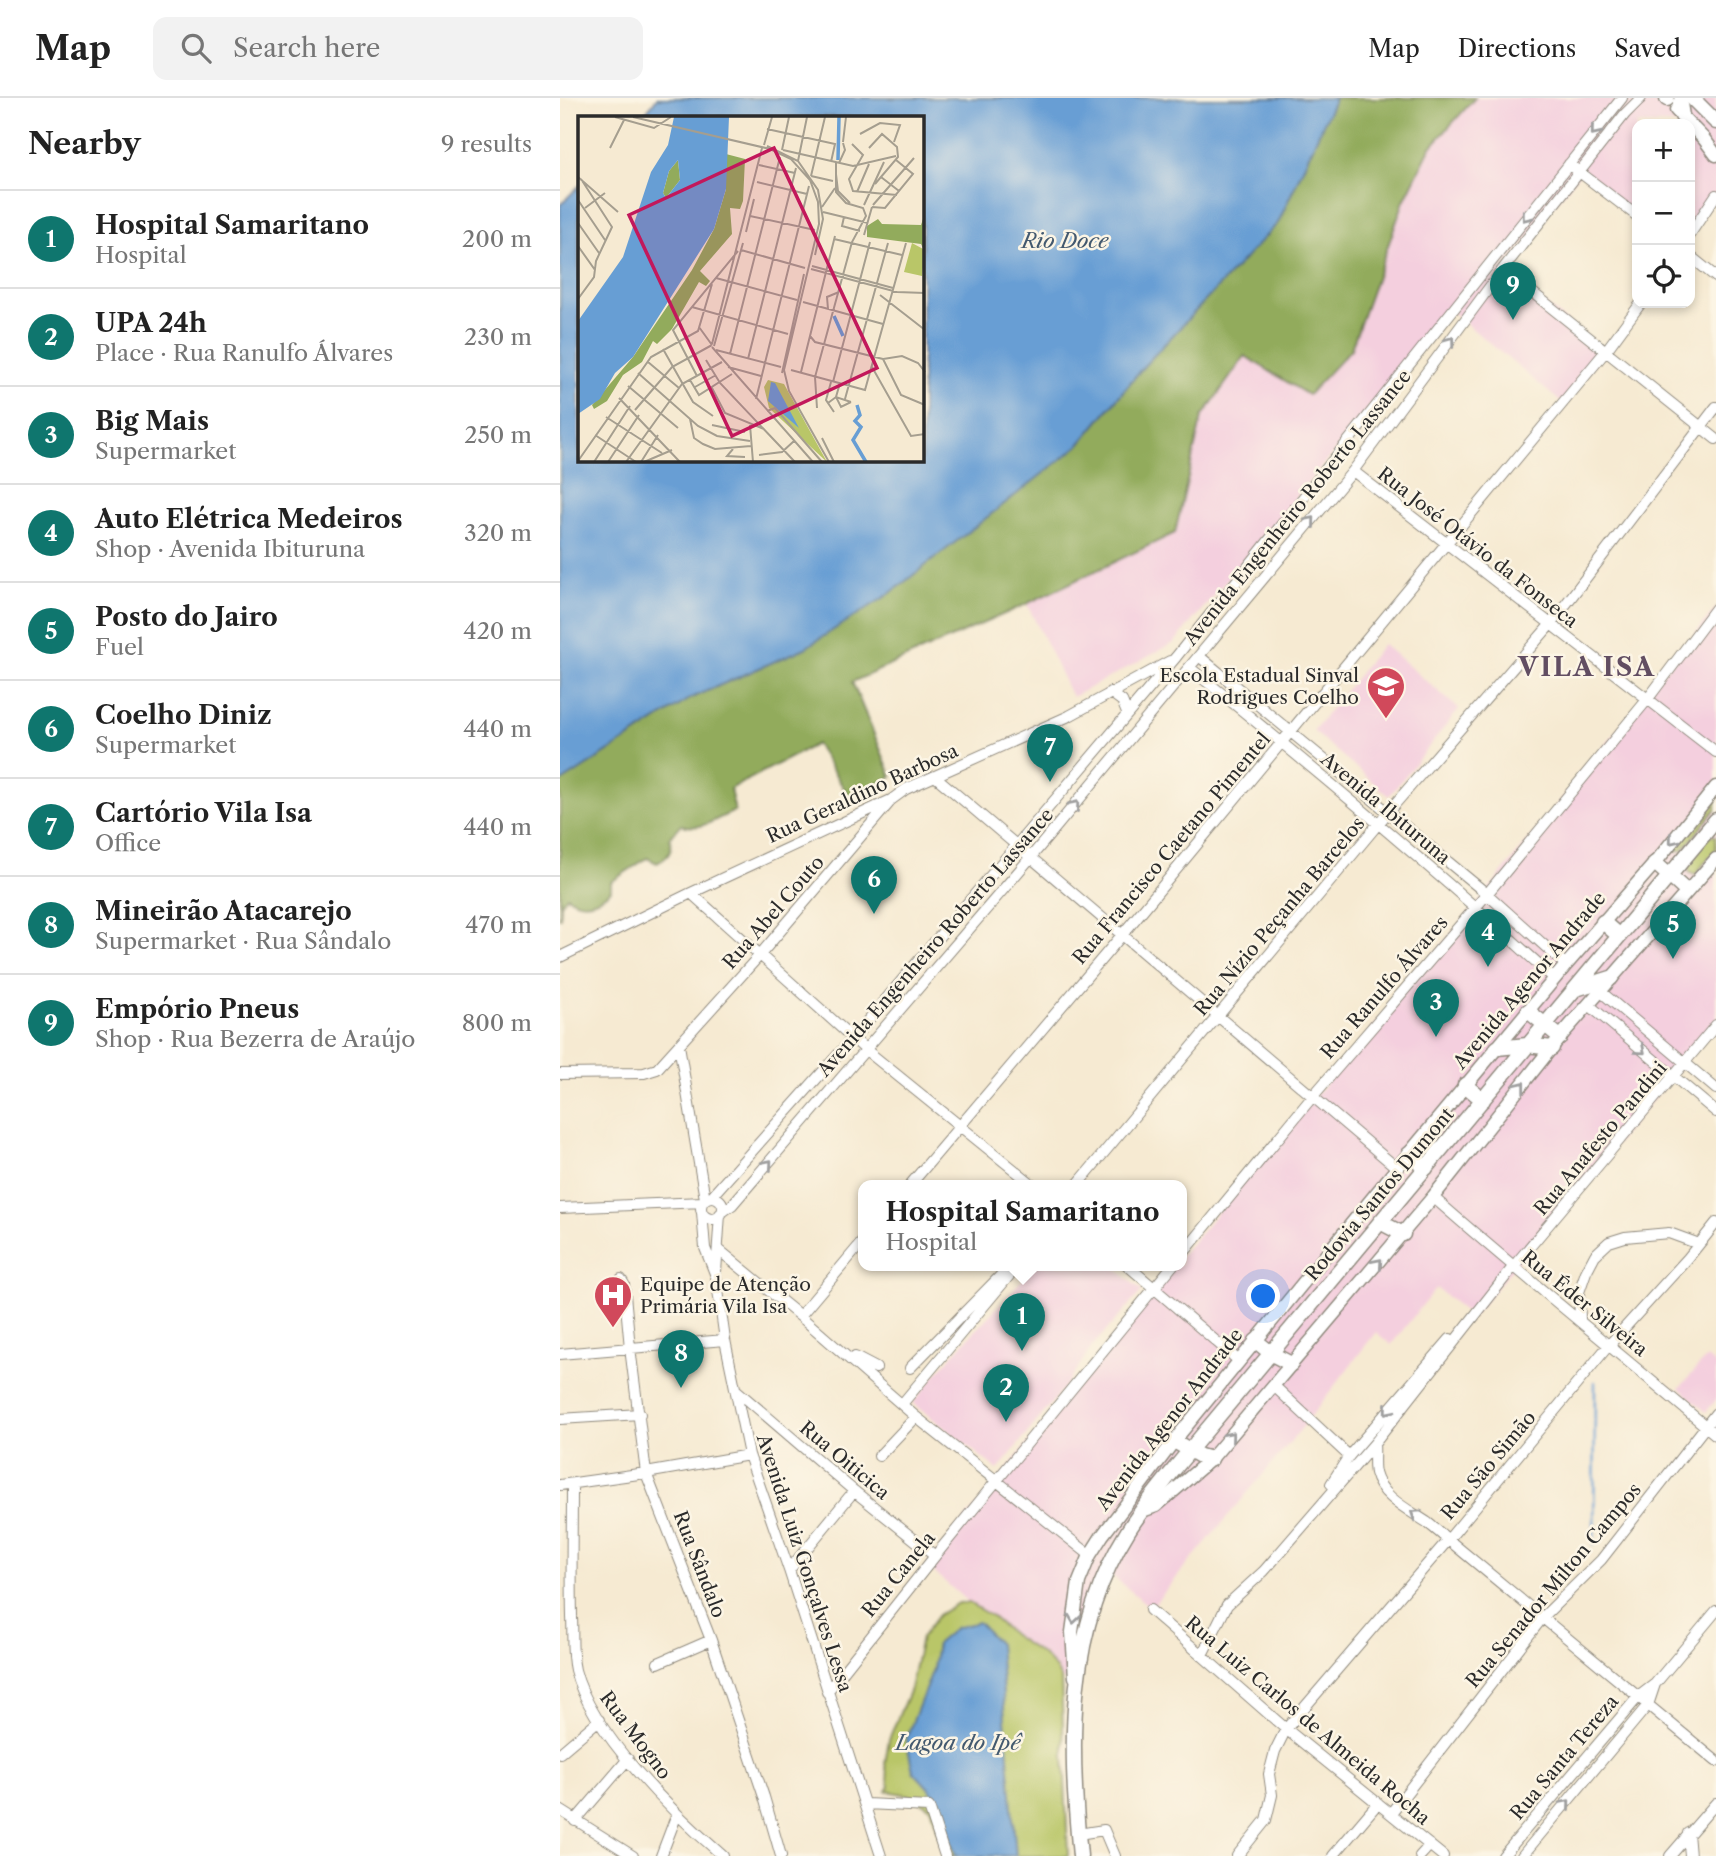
<!DOCTYPE html>
<meta charset="utf-8">
<style>
:root{--surface:#fff;--page:#f2f2f2;--text:#222;--muted:#767676;--line:#e0e0e0;--accent:#0f766e}
body{margin:0;font-family:"Libre Caslon Text",serif;background:var(--page);color:var(--text)}
.controls{position:absolute;right:21px;top:21px;display:grid;overflow:hidden;border-radius:14px;box-shadow:0 4px 10px #0003}
.controls button{width:63px;height:63px;display:grid;place-items:center;padding:0;border:0;border-bottom:2px solid var(--line);background:var(--surface);color:var(--text);font:35px sans-serif}
.you{position:absolute;left:704px;top:1199px;width:24px;height:24px;margin:-18px;border:5px solid #fff;border-radius:50%;background:#1a73e8;box-shadow:0 0 0 10px #1a73e833}
.badge{display:grid;place-items:center;width:46px;height:46px;border-radius:50%;background:var(--accent);color:#fff;font-size:23px;font-weight:700}
.pin{position:absolute;translate:-50% -58px;filter:drop-shadow(0 2px 4px #0008)}
.pin::after{content:'';position:absolute;top:37px;width:24px;height:21px;background:inherit;clip-path:polygon(0 0,100% 0,50% 100%)}
.popup{position:absolute;left:298px;top:1082px;width:329px;height:91px;box-sizing:border-box;display:grid;place-content:center;border-radius:14px;background:var(--surface);filter:drop-shadow(0 2px 5px #0005);font-size:23px;white-space:nowrap;color:var(--muted)}
.popup b{font-size:26px;color:var(--text)}
.popup::after{content:'';position:absolute;left:50%;top:100%;margin-left:-14px;border:14px solid transparent;border-top-color:var(--surface)}
.list{margin:0;padding:0;list-style:none}
h2{display:flex;justify-content:space-between;align-items:center;height:91px;margin:0;padding:0 28px;font-size:30px}
h2 small{font-size:23px;font-weight:400;color:var(--muted)}
.list li{display:grid;grid-template-columns:46px 1fr auto;gap:21px;align-items:center;box-sizing:border-box;height:98px;padding:0 28px;border-top:2px solid var(--line)}
.list b{display:block;font-size:26px;white-space:nowrap}
.list p{margin:0;font-size:23px;white-space:nowrap;color:var(--muted)}
.list em{font-size:23px;font-style:normal;color:var(--muted)}
.icon{flex:none;width:38px;height:38px;fill:none;stroke:currentColor;stroke-width:2;stroke-linecap:round;stroke-linejoin:round}
.map{position:relative;flex:none;width:1156px;height:1758px;overflow:hidden}
header{display:flex;align-items:center;gap:42px;box-sizing:border-box;height:98px;padding:0 35px;background:var(--surface);border-bottom:2px solid var(--line)}
header strong{font-size:33px}
nav{display:flex;gap:38px;margin-inline-start:auto;font-size:24px}
.search{width:490px;height:63px;background:var(--page);display:flex;align-items:center;gap:18px;box-sizing:border-box;padding:0 24px;border-radius:14px;color:var(--muted);font-size:26px}
main{display:flex}
aside{flex:1;background:var(--surface)}
.map>svg:first-child{display:block}
.built{fill:#f4cfde}
.green{fill:#b9c668;stroke:#72784a;stroke-width:2}
.forest{fill:#92ab5c;stroke:#5e6b44;stroke-width:2}
.water{fill:#679ed4;stroke:#496480;stroke-width:2}
.lines{fill:none;stroke-linecap:round;stroke-linejoin:round}
.stream{stroke:#679ed4;stroke-width:2.5}
.minor-casing{stroke:#908a7e;stroke-width:12}
.major-casing{stroke:#908a7e;stroke-width:15}
.highway-casing{stroke:#908a7e;stroke-width:17}
.minor{stroke:#fff;stroke-width:10}
.major{stroke:#fff;stroke-width:12}
.highway{stroke:#fff;stroke-width:14}
.oneway{stroke:#a0a0a0}
.labels{text-anchor:middle;stroke-width:5;stroke-linejoin:round;paint-order:stroke}
.street-label{font-size:19px;fill:#2b2b2b;stroke:#fcf5e5}
.poi-label{font-size:19px;fill:#2b2b2b;stroke:#fcf5e5;text-anchor:end}
.water-label{font-size:21px;font-style:italic;fill:#43596f;stroke:#fcf5e5}
.district-label{font-size:26px;font-weight:bold;letter-spacing:2px;fill:#624e62;stroke:#fcf5e5}
.inset-river{fill:none;stroke:#679ed4;stroke-width:3.5}
.inset-road{fill:none;stroke:#a59e8f;stroke-width:2}
.view{fill:#c2185b;fill-opacity:0.15;stroke:#c2185b;stroke-width:3.5}
.inset-edge{fill:none;stroke:#2b2b2b;stroke-width:3.5}
</style>
<header>
<strong>Map</strong>
<div class="search"><svg class="icon" aria-label="search" viewBox="0 0 24 24"><circle cx="10" cy="10" r="6"/><path d="M15 15l6 6"/></svg>Search here</div>
<nav><a>Map</a><a>Directions</a><a>Saved</a></nav>
</header>
<main>
<aside>
<h2>Nearby<small>9 results</small></h2>
<ul class="list">
<li><span class="badge">1</span><div><b>Hospital Samaritano</b><p>Hospital</p></div><em>200 m</em></li>
<li><span class="badge">2</span><div><b>UPA 24h</b><p>Place · Rua Ranulfo Álvares</p></div><em>230 m</em></li>
<li><span class="badge">3</span><div><b>Big Mais</b><p>Supermarket</p></div><em>250 m</em></li>
<li><span class="badge">4</span><div><b>Auto Elétrica Medeiros</b><p>Shop · Avenida Ibituruna</p></div><em>320 m</em></li>
<li><span class="badge">5</span><div><b>Posto do Jairo</b><p>Fuel</p></div><em>420 m</em></li>
<li><span class="badge">6</span><div><b>Coelho Diniz</b><p>Supermarket</p></div><em>440 m</em></li>
<li><span class="badge">7</span><div><b>Cartório Vila Isa</b><p>Office</p></div><em>440 m</em></li>
<li><span class="badge">8</span><div><b>Mineirão Atacarejo</b><p>Supermarket · Rua Sândalo</p></div><em>470 m</em></li>
<li><span class="badge">9</span><div><b>Empório Pneus</b><p>Shop · Rua Bezerra de Araújo</p></div><em>800 m</em></li>
</ul>
</aside>
<div class="map">
<svg width="1156" height="1758" viewBox="0 0 1156 1758">
<rect width="100%" height="100%" fill="#fcf5e5"/>
<filter id="ink" filterUnits="userSpaceOnUse"><feTurbulence type="fractalNoise" baseFrequency=".0143" numOctaves="2"/><feDisplacementMap in="SourceGraphic" scale="14" xChannelSelector="R" yChannelSelector="G"/><feConvolveMatrix kernelMatrix="1 2 1 2 8 2 1 2 1" color-interpolation-filters="sRGB"/></filter>
<filter id="wash" filterUnits="userSpaceOnUse"><feTurbulence type="fractalNoise" baseFrequency=".00686" numOctaves="4" result="noise"/><feDisplacementMap in="SourceGraphic" scale="28" xChannelSelector="R" yChannelSelector="G"/><feGaussianBlur stdDeviation="1.57" result="paint"/><feColorMatrix in="noise" values="0 0 0 0 0 0 0 0 0 0 0 0 0 0 0 0 0 1.4 0 .05"/><feComposite in="paint" operator="in"/></filter>
<g filter="url(#wash)">
<rect width="100%" height="100%" fill="#f6ead2"/>
<!-- built -->
<path class="built" d="M915,0H1156V97L1130,136V26H1077V118L1020,75L943,171L1044,254L1002,305L887,210L792,332L614,545L512,599L467,506L615,435L642,319L685,258L748,297L870,50Z
M1156,510V926L912,1219L876,1190L831,1247L816,1234L741,1331L591,1510L548,1474L514,1587L501,1580L496,1571L431,1518L409,1505L367,1468L614,1167H621V1158L919,803Z
M823,546L899,611L829,698L753,633Z
M476,1167H552L582,1193L535,1245L506,1287L438,1372L353,1305L388,1262Z
M1147,1259L1156,1267V1302L1146,1314L1119,1290Z"/>
<!-- green -->
<path class="green" d="M1156,695V711L1123,752L1117,753L1114,749Z
M1150,737L1156,738V751L1135,777L1130,775L1126,767Z
M398,1505H409L431,1518L453,1537L483,1557L496,1571L501,1580L508,1758H386L371,1710L349,1697L327,1693L330,1688L325,1666L329,1641L350,1591L361,1540L378,1517Z"/>
<!-- forest -->
<path class="forest" d="M775,0H915L870,50L844,103L791,251L748,297L685,258L642,319L615,435L462,508L292,584L332,679L290,700L256,646L170,691L175,713C154,721 144,733 121,727L110,739C113,753 109,759 97,765L87,760L51,784V792C37,805 22,810 7,798L1,806L0,821V685L131,600L245,550L518,348L583,269L718,125Z"/>
<!-- water -->
<path class="water" d="M97,0H775L718,125L583,269L518,348L328,497L245,550L131,600L0,685V107L19,88V362H362V19H82Z
M418,1524L439,1546L456,1758H396L373,1695L353,1673L346,1641L373,1571L377,1545L395,1530Z"/>
<g class="lines">
<!-- stream -->
<path class="stream" d="M1034,1447L1035,1284
M965,1741L1017,1679"/>
</g>
</g>
<g filter="url(#ink)">
<g class="lines">
<defs>
<path id="minor" d="M1009,66L1077,118
M1130,136L1156,97
M1130,158L1156,179
M943,171L1156,341
M793,373L1156,654
M640,559L927,796L1006,867
M630,570C754,670 877,773 995,881
M550,594L562,603L567,615
M376,679L837,1070
M131,795L306,952L473,1087
M0,859L131,795L331,702L346,691L509,618L610,563
M1040,893L1156,991
M1029,907L1156,1014
M119,947L145,1101
M0,976L84,975L97,971L199,858L329,705
M350,1087L562,837L1045,254L1081,205
M517,1087L828,714L990,527L1156,309
M151,1099L293,940L616,559L1062,0
M873,1099C966,1181 1062,1257 1156,1337
M141 1110a11 11 0 1 1 22 0a11 11 0 1 1-22 0Z
M0,1110L143,1104
M142,1114L145,1150L156,1178L165,1242L189,1357L229,1472L321,1758
M161,1115L172,1107L471,759L793,373L943,171L1065,16L1081,0
M159,1152L240,1218L356,1319L530,1457
M621,1158L753,998L927,796L1087,602L1156,510
M567,1167L679,1263
M156,1174L160,1116
M61,1181L64,1186L70,1250L86,1375L151,1542L204,1699L221,1758
M240,1218L303,1143
M1020,1222L1019,1194L1026,1174L1035,1157L1049,1144L1065,1139L1109,1135L1139,1146
M0,1256L165,1242
M295,1259L316,1270
M350,1270L451,1167
M713,1287L789,1358
M175,1291L294,1393L375,1458
M342,1306L458,1167
M0,1321L80,1316
M814,1346C815,1355 813,1366 815,1375C821,1399 849,1412 868,1425L1156,1663
M319,1358L356,1319
M12,1386C12,1430 11,1475 12,1519C13,1536 11,1555 15,1572C31,1635 114,1716 163,1758
M771,1386L789,1358L890,1241
M0,1387L86,1375L189,1357
M229,1472L294,1393
M590,1512L726,1631L883,1758
M642,1557L667,1507L704,1473L814,1346L953,1169L1156,927
M98,1565L151,1542
M267,1594L375,1458L613,1167
M0,1655L39,1622
M306,1706L369,1709L385,1758
M0,1712L73,1758
M831,1715L983,1519L1041,1462L1156,1315
M15,1723L68,1661
M1128,1735L1130,1758
M518,1736L544,1732L555,1758
M101,1758L117,1716
M677,1758L706,1722L712,1697L709,1676L715,1653L726,1631L888,1442L1049,1247L1128,1160L1156,1125
M773,1758L818,1705
M860,1758L870,1747
M943,1758L1078,1599L1095,1586L1156,1513
M962,1758L1088,1607L1095,1586
M1110,1758L1156,1705"/>
<path id="major" d="M1116,12L1144,41L1156,57
M582,1413L596,1408L651,1361L873,1099L1000,939L1156,761
M515,1579L512,1534L519,1484L530,1457L542,1438L614,1343L837,1070L1006,867L1095,765L1156,689"/>
<path id="highway" d="M1107,0V1
M1132,0L1156,24
M1122,18L1120,6L1122,0
M1095,765L1126,793
M1043,824L1059,838
M1016,891L1051,880
M968,913L1000,939
M937,950L967,947L992,950
M905,987L923,1002
M849,1056L866,1070
M820,1124L843,1136
M696,1243L712,1256L731,1266
M614,1343L640,1358L651,1361
M520,1758C509,1645 506,1532 568,1433C586,1404 609,1378 630,1352L1156,722"/>
</defs>
<!-- minor casing -->
<use href="#minor" class="minor-casing"/>
<!-- major casing -->
<use href="#major" class="major-casing"/>
<!-- highway casing -->
<use href="#highway" class="highway-casing"/>
<!-- minor -->
<use href="#minor" class="minor"/>
<!-- major -->
<use href="#major" class="major"/>
<!-- highway -->
<use href="#highway" class="highway"/>
</g>
<!-- one-way arrows -->
<defs><path id="oneway-chevron" d="M-2-3.5L2.5 0L-2 3.5" fill="none" stroke-width="1.6" stroke-linecap="round" stroke-linejoin="round" transform="scale(1.75)"/></defs>
<g class="oneway">
<use href="#oneway-chevron" transform="translate(1035 33) rotate(129)"/>
<use href="#oneway-chevron" transform="translate(966 119) rotate(128)"/>
<use href="#oneway-chevron" transform="translate(890 243) rotate(-53)"/>
<use href="#oneway-chevron" transform="translate(751 423) rotate(-50)"/>
<use href="#oneway-chevron" transform="translate(515 707) rotate(-50)"/>
<use href="#oneway-chevron" transform="translate(1113 742) rotate(129)"/>
<use href="#oneway-chevron" transform="translate(1081 952) rotate(40)"/>
<use href="#oneway-chevron" transform="translate(961 988) rotate(-52)"/>
<use href="#oneway-chevron" transform="translate(208 1066) rotate(-49)"/>
<use href="#oneway-chevron" transform="translate(818 1165) rotate(-49)"/>
<use href="#oneway-chevron" transform="translate(828 1312) rotate(130)"/>
<use href="#oneway-chevron" transform="translate(670 1338) rotate(-50)"/>
<use href="#oneway-chevron" transform="translate(855 1416) rotate(-146)"/>
<use href="#oneway-chevron" transform="translate(514 1521) rotate(98)"/>
<use href="#oneway-chevron" transform="translate(1006 1706) rotate(-50)"/>
</g>
</g>
<!-- icons -->
<defs>
<symbol id="school-pin" viewBox="-11 -11 22 30"><path d="M0 17L-7.5 6A9.5 9.5 0 1 1 7.5 6Z" fill="#d1495b" stroke="#fcf5e5"/><path d="M0-5L7-2L0 1L-7-2ZM-4 1L0 2.5L4 1V4Q0 6-4 4Z" fill="#fff"/></symbol>
<symbol id="hospital-pin" viewBox="-11 -11 22 30"><path d="M0 17L-7.5 6A9.5 9.5 0 1 1 7.5 6Z" fill="#d1495b" stroke="#fcf5e5"/><path d="M-5-5h3v3.5h4V-5h3V5h-3V1.5h-4V5h-3Z" fill="#fff"/></symbol>
</defs>
<g fill-rule="evenodd">
<use href="#school-pin" x="804" y="566" width="44" height="60"/>
<use href="#hospital-pin" x="31" y="1175" width="44" height="60"/>
</g>
<g class="labels">
<!-- street labels -->
<g class="street-label">
<text transform="translate(737 409) rotate(-51)" y="7">Avenida Engenheiro Roberto Lassance</text>
<text transform="translate(918 449) rotate(38)" y="7">Rua José Otávio da Fonseca</text>
<text transform="translate(302 695) rotate(-25)" y="7">Rua Geraldino Barbosa</text>
<text transform="translate(826 710) rotate(40)" y="7">Avenida Ibituruna</text>
<text transform="translate(611 750) rotate(-50)" y="7">Rua Francisco Caetano Pimentel</text>
<text transform="translate(213 814) rotate(-49)" y="7">Rua Abel Couto</text>
<text transform="translate(719 818) rotate(-50)" y="7">Rua Nízio Peçanha Barcelos</text>
<text transform="translate(375 844) rotate(-49)" y="7">Avenida Engenheiro Roberto Lassance</text>
<text transform="translate(969 882) rotate(-50)" y="7">Avenida Agenor Andrade</text>
<text transform="translate(824 889) rotate(-49)" y="7">Rua Ranulfo Álvares</text>
<text transform="translate(1040 1040) rotate(-50)" y="7">Rua Anafesto Pandini</text>
<text transform="translate(819 1096) rotate(-50)" y="7">Rodovia Santos Dumont</text>
<text transform="translate(1025 1205) rotate(39)" y="7">Rua Éder Silveira</text>
<text transform="translate(609 1321) rotate(-52)" y="7">Avenida Agenor Andrade</text>
<text transform="translate(285 1362) rotate(40)" y="7">Rua Oiticica</text>
<text transform="translate(928 1367) rotate(-50)" y="7">Rua São Simão</text>
<text transform="translate(245 1465) rotate(72)" y="7">Avenida Luiz Gonçalves Lessa</text>
<text transform="translate(140 1466) rotate(69)" y="7">Rua Sândalo</text>
<text transform="translate(338 1476) rotate(-51)" y="7">Rua Canela</text>
<text transform="translate(993 1487) rotate(-50)" y="7">Rua Senador Milton Campos</text>
<text transform="translate(748 1622) rotate(40)" y="7">Rua Luiz Carlos de Almeida Rocha</text>
<text transform="translate(76 1637) rotate(53)" y="7">Rua Mogno</text>
<text transform="translate(1004 1659) rotate(-50)" y="7">Rua Santa Tereza</text>
</g>
<!-- poi labels -->
<g class="poi-label">
<text x="799" y="584">Escola Estadual Sinval<tspan x="799" dy="22">Rodrigues Coelho</tspan></text>
<text x="80" y="1193" text-anchor="start">Equipe de Atenção<tspan x="80" dy="22">Primária Vila Isa</tspan></text>
</g>
<!-- water labels -->
<g class="water-label">
<text x="505" y="150">Rio Doce</text>
<text x="398" y="1652">Lagoa do Ipê</text>
</g>
<!-- district labels -->
<g class="district-label">
<text x="1027" y="578">VILA ISA</text>
</g>
</g>
<!-- overview -->
<g transform="translate(18 18)">
<rect width="346" height="346" fill="#f6ead2"/>
<path d="M334,127L347,134L344,160L326,156ZM190,264L206,268L249,346L191,292L186,271Z" fill="#b9c668"/>
<path d="M148,38L167,43L165,85L162,93L152,92L154,118L122,155L132,165L128,170L121,166L94,213L79,228L75,225L64,246L45,259L29,285L16,293L14,289L55,241L114,154L136,113L148,73ZM100,44L102,64L88,82L85,77L91,55ZM346,100V134L343,128L289,121V110L300,103L304,108L343,109Z" fill="#92ab5c"/>
<path d="M96,1H151L148,73L136,113L55,241L37,257L22,283L0,298V205L45,141L73,56L90,29ZM100,44L102,64L88,82L85,77L91,55ZM193,266L197,267L221,312L190,285Z" fill="#679ed4" fill-rule="evenodd"/>
<path class="inset-river" d="M260,44L261,1M256,200L265,220M279,289L282,299L277,305L283,311L275,324L288,346"/>
<path class="inset-road" d="M37,1L76,12L93,1M55,1L192,33L213,43L232,64L240,86L241,108L206,254L211,275L251,346M189,13L257,28L253,46M282,18L302,7L322,9L316,26M265,26L268,1M274,28L285,39L271,63L275,75L319,79M186,29L194,1M189,30L220,45L240,74L245,103L237,139M32,32L46,4M291,32L304,18L319,31L320,41L297,68M204,34L211,1M205,34L275,50L318,40M220,45L229,1M261,47L267,34L265,27M181,49L217,57M258,58L260,75L272,87M233,60L255,65M233,60L247,1M0,61L40,96M303,61L321,75M179,66L229,78M279,76L291,48M0,84L27,124M286,89L306,46M295,89L336,42M244,91L257,72M294,91L307,92L335,58L318,44M7,92L27,77M245,96L290,107M172,100L237,114M266,101L264,110L282,115M0,107L21,137M168,116L176,83M286,119L294,91M256,123L324,139M0,130L17,154M163,134L227,152M234,150L315,172M233,153L319,176L347,177M138,162L219,184M302,179L347,214M0,183L16,161L18,145L34,111L3,63M225,186L305,208M114,191L210,218M250,193L249,181L261,176M121,211L134,229M232,220L237,226L305,243M134,228L184,32M136,230L165,127M134,231L235,346M85,233L115,286L135,300M138,234L203,251M152,238L202,41M170,243L218,52M128,244L142,267L217,346M70,246L101,272M150,251L183,260M294,251L333,320L347,318M213,254L287,274L328,127M223,256L257,120M347,256L340,247L324,240L305,243L323,279L347,289M60,257L120,310L139,320L172,325M204,257L226,158M119,260L95,214L160,135M112,264L121,279L154,258M253,266L248,284L256,296M255,266L292,126M262,267L258,281L263,291L273,286M50,270L100,312M117,271L138,259M134,272L147,297L186,313M41,282L102,346M178,283L231,70M267,283L310,127M250,287L258,281L273,286M239,292L237,261L274,126L288,100L285,92L268,87L258,76V47M57,294L94,251L134,229M189,295L197,292L244,346M28,301L84,337M112,303L116,322L125,328L137,333L173,330M134,309L167,316M172,309L175,346M17,319L58,346M244,322L256,346M155,333L149,340L167,341M181,339L204,336L216,325M0,345L73,241L120,215L134,168M16,346L52,290M30,346L61,299M48,346L104,268L144,246M63,346L80,319M66,346L94,334"/>
<path class="view" d="M196,32L299,252L154,320L51,99Z"/>
<rect width="346" height="346" class="inset-edge"/>
</g>
</svg>
<div class="controls">
<button>+</button>
<button>−</button>
<button><svg class="icon" aria-label="locate" viewBox="0 0 24 24"><circle cx="12" cy="12" r="6"/><path d="M12 2v4M12 18v4M2 12h4M18 12h4"/></svg></button>
</div>
<div class="you"></div>
<div class="pin badge" style="left:462px;top:1253px">1</div>
<div class="popup"><b>Hospital Samaritano</b>Hospital</div>
<div class="pin badge" style="left:446px;top:1324px">2</div>
<div class="pin badge" style="left:876px;top:939px">3</div>
<div class="pin badge" style="left:928px;top:869px">4</div>
<div class="pin badge" style="left:1113px;top:861px">5</div>
<div class="pin badge" style="left:314px;top:816px">6</div>
<div class="pin badge" style="left:490px;top:684px">7</div>
<div class="pin badge" style="left:121px;top:1290px">8</div>
<div class="pin badge" style="left:953px;top:222px">9</div>
</div>
</main>
